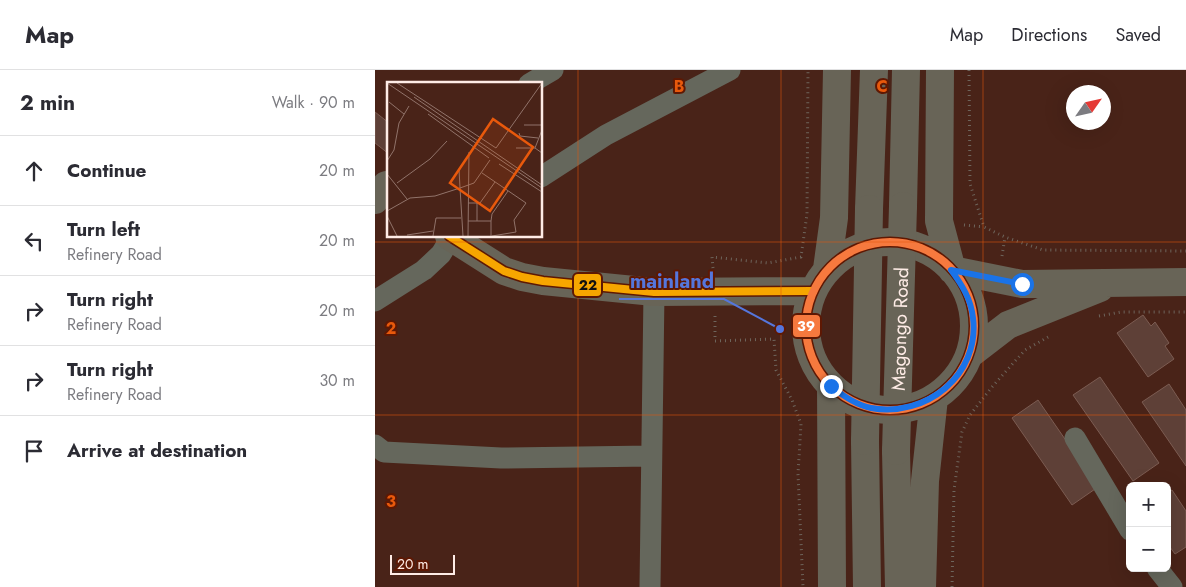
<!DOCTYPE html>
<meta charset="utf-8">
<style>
:root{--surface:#fff;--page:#f7f7f7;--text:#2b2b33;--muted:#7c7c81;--line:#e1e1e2}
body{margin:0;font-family:Jost,sans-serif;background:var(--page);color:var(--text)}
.controls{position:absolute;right:15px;bottom:15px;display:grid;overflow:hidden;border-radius:8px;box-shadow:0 5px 20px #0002}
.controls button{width:45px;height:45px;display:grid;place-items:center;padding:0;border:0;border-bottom:1px solid var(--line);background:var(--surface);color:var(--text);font:25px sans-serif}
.compass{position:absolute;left:691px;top:15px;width:45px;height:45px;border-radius:50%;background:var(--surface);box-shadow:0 5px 20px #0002;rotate:56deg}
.scale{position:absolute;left:15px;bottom:12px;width:65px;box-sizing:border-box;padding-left:5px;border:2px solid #feece6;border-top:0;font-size:14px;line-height:18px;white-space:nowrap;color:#feece6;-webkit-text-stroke:4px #5e1803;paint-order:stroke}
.stop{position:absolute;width:15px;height:15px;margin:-11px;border:4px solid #1a73e8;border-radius:50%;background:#fff}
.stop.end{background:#1a73e8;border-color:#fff;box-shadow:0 1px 5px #0008}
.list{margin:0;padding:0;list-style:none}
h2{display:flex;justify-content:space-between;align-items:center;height:65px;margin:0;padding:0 20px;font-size:21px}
h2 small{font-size:16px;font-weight:400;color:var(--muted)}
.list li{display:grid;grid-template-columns:32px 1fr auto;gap:15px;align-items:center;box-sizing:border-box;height:70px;padding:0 20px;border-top:1px solid var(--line)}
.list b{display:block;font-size:19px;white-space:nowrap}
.list p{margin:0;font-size:16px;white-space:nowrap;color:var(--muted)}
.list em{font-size:16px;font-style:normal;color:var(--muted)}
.icon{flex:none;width:28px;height:28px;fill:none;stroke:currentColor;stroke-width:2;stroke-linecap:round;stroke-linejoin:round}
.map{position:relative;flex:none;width:811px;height:517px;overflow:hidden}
header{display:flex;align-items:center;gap:30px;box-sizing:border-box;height:70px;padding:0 25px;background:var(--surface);border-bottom:1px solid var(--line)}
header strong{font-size:24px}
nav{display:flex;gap:28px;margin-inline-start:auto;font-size:18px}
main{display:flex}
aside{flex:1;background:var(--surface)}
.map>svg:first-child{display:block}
.building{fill:#5e4037;stroke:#7c5c52}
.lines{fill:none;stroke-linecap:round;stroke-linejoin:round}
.path{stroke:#6e655c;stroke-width:3;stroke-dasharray:1 4;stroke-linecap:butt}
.minor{stroke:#65675c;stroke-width:21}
.major{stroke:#686457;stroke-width:28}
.major-bridge{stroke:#686457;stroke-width:28}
.bus-1-casing{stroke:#5e1803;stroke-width:11}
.bus-2-casing{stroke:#5e1803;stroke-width:11}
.bus-1{stroke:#f7a600;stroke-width:8}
.bus-2{stroke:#f6793e;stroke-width:8}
.route{stroke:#1a73e8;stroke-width:6}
.grid{fill:none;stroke:#e8590c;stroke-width:1;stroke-opacity:0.55}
.labels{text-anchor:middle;stroke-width:4;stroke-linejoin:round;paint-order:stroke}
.street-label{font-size:19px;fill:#feece6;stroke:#5e1803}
.inset-road{fill:none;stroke:#91736a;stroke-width:1}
.view{fill:#e8590c;fill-opacity:0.15;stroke:#e8590c;stroke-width:2.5}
.inset-edge{fill:none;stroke:#feece6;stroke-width:2.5}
.grid-label{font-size:16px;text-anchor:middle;font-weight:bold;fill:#e8590c;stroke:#5e1803;stroke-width:4;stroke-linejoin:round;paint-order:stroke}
.leader{fill:none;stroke:#5576dc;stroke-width:2}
.callout-dot{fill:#5576dc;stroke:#5e1803;stroke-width:2}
.callout-label{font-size:20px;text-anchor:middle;font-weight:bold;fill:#5576dc;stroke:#5e1803;stroke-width:4;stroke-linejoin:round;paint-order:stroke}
.line-badge{stroke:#5e1803;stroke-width:2}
.badge-label{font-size:14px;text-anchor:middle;font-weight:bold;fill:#fff}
.pale-badge-label{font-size:14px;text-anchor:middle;font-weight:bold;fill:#111}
</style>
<header>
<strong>Map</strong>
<nav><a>Map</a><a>Directions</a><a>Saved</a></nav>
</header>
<main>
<aside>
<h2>2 min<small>Walk · 90 m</small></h2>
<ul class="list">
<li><svg class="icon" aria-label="ahead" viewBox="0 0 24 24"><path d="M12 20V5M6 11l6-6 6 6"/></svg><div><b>Continue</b></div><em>20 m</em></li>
<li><svg class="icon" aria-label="left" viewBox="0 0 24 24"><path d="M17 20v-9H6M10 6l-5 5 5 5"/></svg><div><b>Turn left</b><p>Refinery Road</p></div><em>20 m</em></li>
<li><svg class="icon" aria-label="right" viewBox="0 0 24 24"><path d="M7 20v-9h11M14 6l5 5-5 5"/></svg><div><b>Turn right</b><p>Refinery Road</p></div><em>20 m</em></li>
<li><svg class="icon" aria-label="right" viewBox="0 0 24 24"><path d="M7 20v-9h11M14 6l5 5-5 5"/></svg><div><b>Turn right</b><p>Refinery Road</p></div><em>30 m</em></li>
<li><svg class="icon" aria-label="arrive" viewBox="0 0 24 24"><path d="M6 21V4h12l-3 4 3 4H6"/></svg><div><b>Arrive at destination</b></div></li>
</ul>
</aside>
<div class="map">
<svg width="811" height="517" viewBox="0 0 811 517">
<rect width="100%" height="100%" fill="#492318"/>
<!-- building -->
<path class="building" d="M0,42L14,53V84L0,73Z
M768,245L776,256L780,252L794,273L790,276L799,289L773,307L742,263Z
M725,307L784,393L758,411L698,325Z
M794,314L811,340V396L767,332Z
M663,330L723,417L697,435L637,348Z
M797,420L811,441V477L800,484L792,473V423Z"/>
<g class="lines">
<!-- path -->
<path class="path" d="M594,0L595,114L609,157L630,167L668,180L811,181
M589,155L609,157
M627,186L630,167
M338,198L337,187L393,193L426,187L432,144L433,0
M340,246V271L399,269L401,300L417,330L426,354L423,404L428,517
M724,246L746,242H811
M577,517L579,420L587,362L595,345L617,317L650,280L675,266"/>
<!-- minor -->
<path class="minor" d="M154,14L178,0
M166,107L231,65L355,0
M0,231L49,200L66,184L77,166
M700,368L755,460
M0,375L9,382L126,388L276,386
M782,498L797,517
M275,517L279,222"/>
<!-- major -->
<path class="major" d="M565,0L564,151L577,200L647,214L811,212
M0,130L11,115L14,118
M528,136L531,0
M494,139L499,0
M74,166L129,201L147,207L168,211L279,222L438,221
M431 256a84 84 0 1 1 168 0a84 84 0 1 1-168 0Z
M452,199L459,148L462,0
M594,285L633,255L725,218
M456,316L457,517
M490,371L492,517
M521,381L524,517
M547,517L550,411L559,328"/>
<!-- major-bridge -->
<g class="major-bridge">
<path d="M490,371L494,139"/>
<path id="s1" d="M521,381L528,136"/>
</g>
<defs>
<path id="bus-1" d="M74,166L129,201L147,207L168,211L279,222L438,221"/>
<path id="bus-2" d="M431 256a84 84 0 1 1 168 0a84 84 0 1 1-168 0Z"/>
</defs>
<!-- bus-1 casing -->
<use href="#bus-1" class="bus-1-casing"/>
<!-- bus-2 casing -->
<use href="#bus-2" class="bus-2-casing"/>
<!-- bus-1 -->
<use href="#bus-1" class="bus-1"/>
<!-- bus-2 -->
<use href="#bus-2" class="bus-2"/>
</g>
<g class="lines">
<!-- route -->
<path class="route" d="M456,316C468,326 481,335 496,338C551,348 605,305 598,248C596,229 587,215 576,200L647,214"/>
</g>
<!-- grid -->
<path class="grid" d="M203,0V517M406,0V517M608,0V517M0,172H811M0,345H811"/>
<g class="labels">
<!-- street labels -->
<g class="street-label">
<text dy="7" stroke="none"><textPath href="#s1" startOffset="122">Magongo Road</textPath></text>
</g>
</g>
<!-- overview -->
<g transform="translate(12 12)">
<rect width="155" height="155" fill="#492318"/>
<path class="inset-road" d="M0,1L155,106M10,1L109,66L155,1M27,15L155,103M2,20L17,32M41,32L102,76M137,43H155M132,51L133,54L151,56M129,66H148L155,71M148,66L155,48M0,79L7,68L12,41L22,24M112,82L155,110M95,91L139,121L127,138L129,150L105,154M0,92L20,117M10,101L43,77L60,59M81,121H93L108,100M90,121V139M0,129L23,116L48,114L73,106L72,87M0,134L10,154M81,139H104V154M104,139L105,132L121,109M20,153L46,149M46,154L49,136H74M76,154L73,106L87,101L103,78M81,154L82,70"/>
<path class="view" d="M106,37L146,65L103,129L63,101Z"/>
<rect width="155" height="155" class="inset-edge"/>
</g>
<g class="grid-label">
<text x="304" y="22">B</text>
<text x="507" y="22">C</text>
<text x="16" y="264">2</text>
<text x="16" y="437">3</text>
</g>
<!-- callouts -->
<path class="leader" d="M405 259L349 229H244"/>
<circle class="callout-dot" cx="405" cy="259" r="5"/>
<g class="callout-label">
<text x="297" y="218">mainland</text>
</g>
<g class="line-badge">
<rect x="198" y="203" width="29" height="24" rx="5" fill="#f7a600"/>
<rect x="417" y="244" width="29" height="24" rx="5" fill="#f6793e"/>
</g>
<g class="badge-label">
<text x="431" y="261">39</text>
</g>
<g class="pale-badge-label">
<text x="213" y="220">22</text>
</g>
</svg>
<div class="controls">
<button>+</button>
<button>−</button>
</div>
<svg class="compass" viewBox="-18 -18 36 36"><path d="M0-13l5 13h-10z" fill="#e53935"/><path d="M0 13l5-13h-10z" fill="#7c7c81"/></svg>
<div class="scale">20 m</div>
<div class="stop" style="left:647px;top:214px"></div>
<div class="stop end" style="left:456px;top:316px"></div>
</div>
</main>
